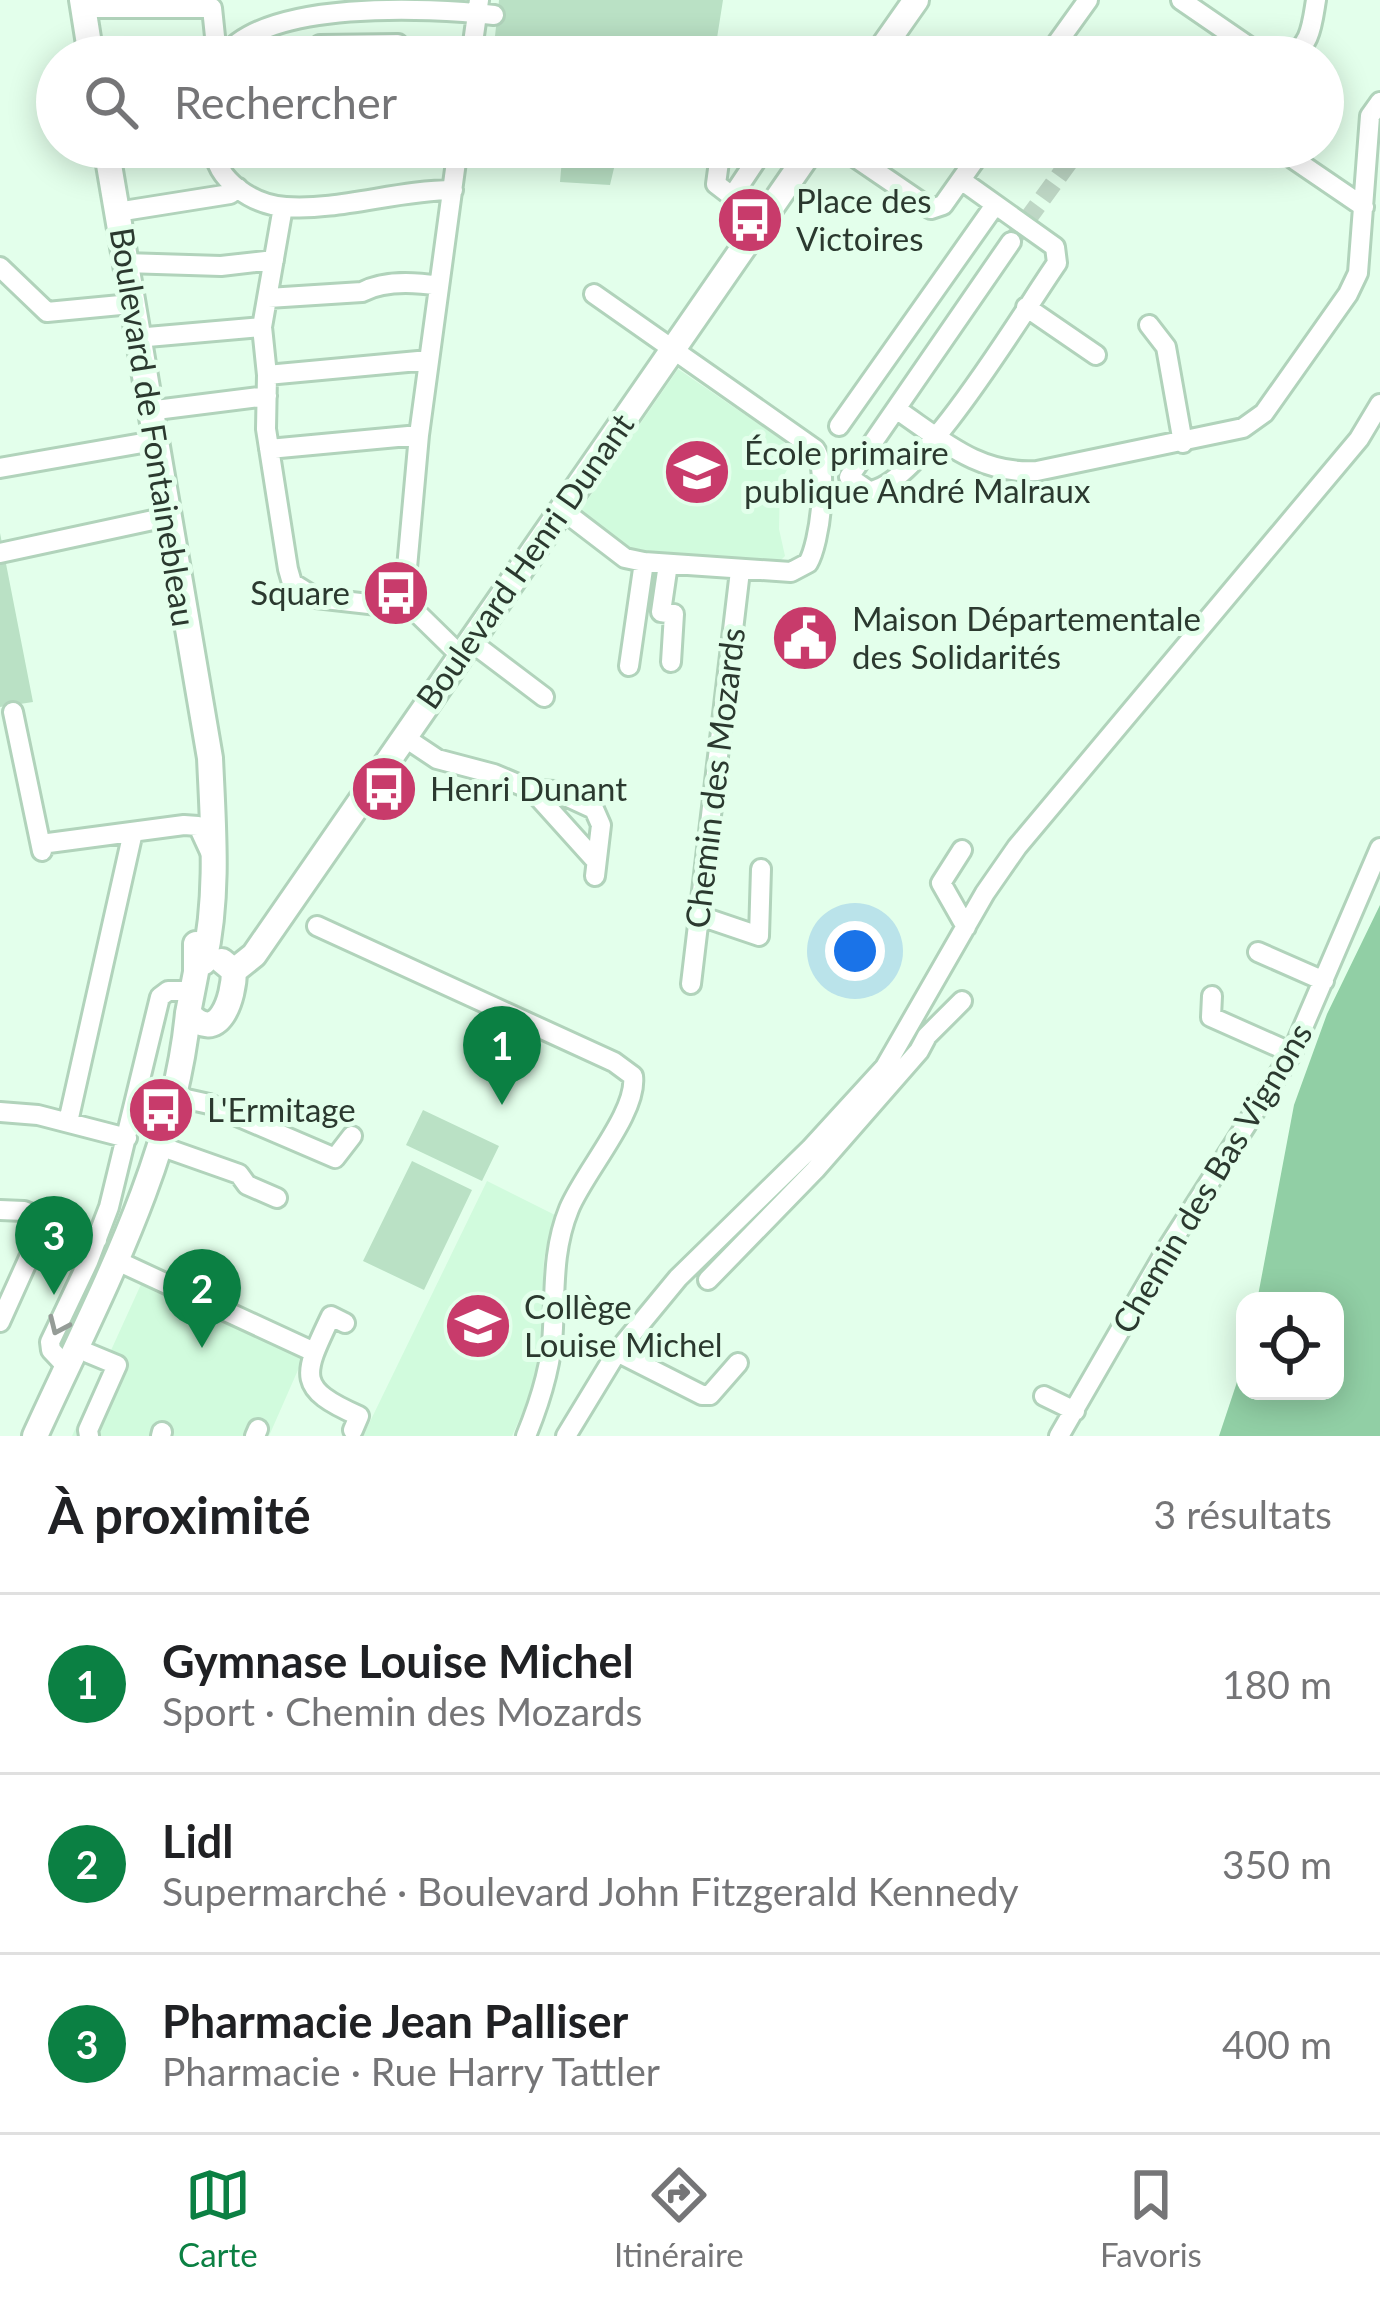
<!DOCTYPE html>
<html lang="fr">
<meta charset="utf-8">
<style>
:root{--surface:#fff;--page:#f6f6f6;--text:#202124;--muted:#757577;--line:#e0e0e0;--accent:#0b8043}
body{margin:0;font-family:Lato,sans-serif;background:var(--page);color:var(--text)}
.controls{position:absolute;right:36px;bottom:36px;display:grid;overflow:hidden;border-radius:24px;box-shadow:0 6px 30px #0003}
.controls button{width:108px;height:108px;display:grid;place-items:center;padding:0;border:0;border-bottom:3px solid var(--line);background:var(--surface);color:var(--text);font:60px sans-serif}
.you{position:absolute;left:855px;top:951px;width:42px;height:42px;margin:-30px;border:9px solid #fff;border-radius:50%;background:#1a73e8;box-shadow:0 0 0 18px #1a73e833}
.badge{display:grid;place-items:center;width:78px;height:78px;border-radius:50%;background:var(--accent);color:#fff;font-size:39px;font-weight:700}
.pin{position:absolute;translate:-50% -99px;filter:drop-shadow(0 3px 6px #0008)}
.pin::after{content:'';position:absolute;top:63px;width:42px;height:36px;background:inherit;clip-path:polygon(0 0,100% 0,50% 100%)}
.list{margin:0;padding:0;list-style:none}
h2{display:flex;justify-content:space-between;align-items:center;height:156px;margin:0;padding:0 48px;font-size:51px}
h2 small{font-size:39px;font-weight:400;color:var(--muted)}
.list li{display:grid;grid-template-columns:78px 1fr auto;gap:36px;align-items:center;box-sizing:border-box;height:180px;padding:0 48px;border-top:3px solid var(--line)}
.list b{display:block;font-size:45px;white-space:nowrap}
.list p{margin:0;font-size:39px;white-space:nowrap;color:var(--muted)}
.list em{font-size:39px;font-style:normal;color:var(--muted)}
.icon{flex:none;width:66px;height:66px;fill:none;stroke:currentColor;stroke-width:2;stroke-linecap:round;stroke-linejoin:round}
.map{position:relative;flex:none;width:1380px;height:1436px;overflow:hidden}
.search{position:absolute;background:var(--surface);box-shadow:0 6px 30px #0003;left:36px;right:36px;top:36px;height:132px;display:flex;align-items:center;gap:30px;box-sizing:border-box;padding:0 42px;border-radius:66px;color:var(--muted);font-size:45px}
.sheet{height:696px;background:var(--surface)}
nav{display:flex;justify-content:space-around;align-items:center;box-sizing:border-box;height:168px;border-top:3px solid var(--line);background:var(--surface);font-size:33px;color:var(--muted)}
nav a{display:grid;justify-items:center;gap:6px}
nav .on{color:var(--accent)}
.map>svg:first-child{display:block}
.built{fill:#d1fbdd}
.green{fill:#bae1c5}
.water{fill:#91cfa5}
.lines{fill:none;stroke-linecap:round;stroke-linejoin:round}
.minor-tunnel{stroke:#bed7c5;stroke-width:18;stroke-dasharray:18 9;stroke-linecap:butt}
.minor-casing{stroke:#b1d3bb;stroke-width:24}
.major-casing{stroke:#b1d3bb;stroke-width:30}
.minor{stroke:#fff;stroke-width:18}
.major{stroke:#fff;stroke-width:24}
.oneway{stroke:#959c97}
.labels{text-anchor:middle;stroke-width:10;stroke-linejoin:round;paint-order:stroke}
.poi-label{font-size:33px;fill:#2b392f;stroke:#e3ffeb;text-anchor:start}
.street-label{font-size:33px;fill:#2b392f;stroke:#e3ffeb}
</style>
<div class="map">
<svg width="1380" height="1436" viewBox="0 0 1380 1436">
<rect width="100%" height="100%" fill="#e3ffeb"/>
<!-- built -->
<path class="built" d="M678,369L782,440L795,456L780,482L779,529L785,556L780,561L625,550L577,515Z
M487,1181L555,1215L544,1258L540,1347L532,1392L512,1436H363Z
M143,1280L305,1354L269,1436H72Z"/>
<!-- green -->
<path class="green" d="M499,0H723L714,57H579L494,45Z
M563,147H619L610,185L560,182Z
M0,533L33,702L0,707Z
M423,1110L499,1146L482,1181L406,1145Z
M412,1161L472,1190L424,1290L363,1261Z"/>
<!-- water -->
<path class="water" d="M1380,905V1436H1219L1245,1358V1391H1335V1301H1257L1294,1105L1327,1014Z"/>
<g class="lines">
<!-- minor-tunnel -->
<path class="minor-tunnel" d="M1011,242L1080,147"/>
<defs>
<path id="minor" d="M1181,0L1264,57
M83,8H212L216,46L224,56
M320,45L398,44
M224,57C264,0 429,7 494,15
M471,57L479,0
M1047,57L1088,0
M1286,57C1311,48 1312,24 1316,0
M214,147C215,181 254,205 286,207C337,211 399,190 453,190
M458,147L419,435L407,568L413,609L460,655
M721,147L716,184L729,194L735,192L765,147
M840,147L931,209L943,205L984,147
M1276,147L1364,207
M961,180L1055,247L1057,263C1024,310 920,486 869,491L849,477L1011,242
M283,207L262,327L267,375L266,429L288,569L292,583L316,598L413,609
M117,212L230,194L238,188
M125,263L221,266L274,260
M0,267L47,312L131,304
M268,298L362,292C385,280 414,282 439,286
M1026,307L1096,355
M1149,325L1166,347L1183,443
M136,338L262,327
M267,375L429,360
M896,409C942,440 979,475 1037,471L1243,428L1264,413L1348,294L1358,273L1370,116L1380,102
M148,411L267,396
M839,426L995,205
M269,449L419,435
M0,468L154,441
M561,509L625,558L644,562L791,572L808,563C820,543 829,468 815,449L594,294
M0,553L167,517
M668,564L661,612L674,614L671,662
M470,641L544,697
M629,666L644,562
M13,712L42,851
M404,737L437,759L494,774L532,790L596,861
M532,790L555,791L594,809L601,825L595,876
M41,844L184,825L198,826L210,852
M962,850L941,883L966,927
M700,916L759,936L761,869
M317,926L614,1062L633,1076C638,1112 584,1172 569,1209C553,1248 555,1286 553,1328C552,1365 540,1402 526,1436
M1258,952L1324,981
M691,984L740,571
M1212,996L1211,1017L1292,1053
M182,1098L209,1104L335,1158L352,1136
M0,1112L38,1115L127,1138
M68,1122L133,832
M171,1150L239,1174L247,1185L277,1198
M0,1210L24,1211L97,1240
M126,1265L314,1352
M708,1280L815,1170L919,1051L927,1036L962,1001
M0,1322L46,1220
M345,1323L331,1316C303,1375 295,1388 359,1416L353,1430
M617,1352L702,1395H710L738,1363
M88,1353L117,1365L88,1430L89,1436
M67,1367L51,1350L50,1342L88,1262L109,1207L160,997L168,991H190
M1044,1396L1075,1411
M161,1436L162,1432
M255,1436L258,1429
M566,1436L617,1352L678,1278L810,1149L885,1067L985,893L1017,847L1359,439L1380,404
M1059,1436L1167,1249L1292,1053L1380,848"/>
<path id="major" d="M82,0L91,57
M876,57L916,0
M106,147L210,758C213,826 219,895 204,962
M196,944V972L188,1013C219,1047 234,997 234,971L222,961
M234,971L254,955L813,147
M35,1436C96,1302 174,1161 188,1013"/>
</defs>
<!-- minor casing -->
<use href="#minor" class="minor-casing"/>
<!-- major casing -->
<use href="#major" class="major-casing"/>
<!-- minor -->
<use href="#minor" class="minor"/>
<!-- major -->
<use href="#major" class="major"/>
</g>
<!-- one-way arrows -->
<defs><path id="oneway-chevron" d="M-2-3.5L2.5 0L-2 3.5" fill="none" stroke-width="1.6" stroke-linecap="round" stroke-linejoin="round" transform="scale(3)"/></defs>
<use class="oneway" href="#oneway-chevron" transform="translate(58 1326) rotate(114)"/>
<!-- icons -->
<defs>
<symbol id="bus-disc" viewBox="-11 -11 22 22"><circle r="9.5" fill="#c83b6b" stroke="#e3ffeb"/><path d="M-5-6H5V4H4V6H2V4H-2V6H-4V4H-5ZM-3.5-4V0h7V-4ZM-3.5 1.2v1.5H-2V1.2ZM2 1.2v1.5H3.5V1.2Z" fill="#fff"/></symbol>
<symbol id="school-disc" viewBox="-11 -11 22 22"><circle r="9.5" fill="#c83b6b" stroke="#e3ffeb"/><path d="M0-5L7-2L0 1L-7-2ZM-4 1L0 2.5L4 1V4Q0 6-4 4Z" fill="#fff"/></symbol>
<symbol id="civic-disc" viewBox="-11 -11 22 22"><circle r="9.5" fill="#c83b6b" stroke="#e3ffeb"/><path d="M-.6-6.5H3V-4.5H.6V-3L4-1V1h2V6H-6V1h2V-1L-.6-3ZM-1.2 2.5V6h2.4V2.5Z" fill="#fff"/></symbol>
</defs>
<g fill-rule="evenodd">
<use href="#bus-disc" x="712" y="182" width="76" height="76"/>
<use href="#school-disc" x="659" y="434" width="76" height="76"/>
<use href="#bus-disc" x="358" y="555" width="76" height="76"/>
<use href="#civic-disc" x="767" y="600" width="76" height="76"/>
<use href="#bus-disc" x="346" y="751" width="76" height="76"/>
<use href="#bus-disc" x="123" y="1072" width="76" height="76"/>
<use href="#school-disc" x="440" y="1288" width="76" height="76"/>
</g>
<g class="labels">
<!-- poi labels -->
<g class="poi-label">
<text x="796" y="213">Place des<tspan x="796" dy="38">Victoires</tspan></text>
<text x="744" y="465">École primaire<tspan x="744" dy="38">publique André Malraux</tspan></text>
<text x="350" y="605" text-anchor="end">Square</text>
<text x="852" y="631">Maison Départementale<tspan x="852" dy="38">des Solidarités</tspan></text>
<text x="430" y="801">Henri Dunant</text>
<text x="207" y="1122">L'Ermitage</text>
<text x="524" y="1319">Collège<tspan x="524" dy="38">Louise Michel</tspan></text>
</g>
<!-- street labels -->
<g class="street-label">
<text transform="translate(153 427) rotate(81)" y="12">Boulevard de Fontainebleau</text>
<text transform="translate(525 561) rotate(-55)" y="12">Boulevard Henri Dunant</text>
<text transform="translate(715 778) rotate(-83)" y="12">Chemin des Mozards</text>
<text transform="translate(1212 1178) rotate(-59)" y="12">Chemin des Bas Vignons</text>
</g>
</g>
</svg>
<div class="controls">
<button><svg class="icon" aria-label="locate" viewBox="0 0 24 24"><circle cx="12" cy="12" r="6"/><path d="M12 2v4M12 18v4M2 12h4M18 12h4"/></svg></button>
</div>
<div class="you"></div>
<div class="pin badge" style="left:502px;top:1105px">1</div>
<div class="pin badge" style="left:202px;top:1348px">2</div>
<div class="pin badge" style="left:54px;top:1295px">3</div>
<div class="search"><svg class="icon" aria-label="search" viewBox="0 0 24 24"><circle cx="10" cy="10" r="6"/><path d="M15 15l6 6"/></svg>Rechercher</div>
</div>
<section class="sheet">
<h2>À proximité<small>3 résultats</small></h2>
<ul class="list">
<li><span class="badge">1</span><div><b>Gymnase Louise Michel</b><p>Sport · Chemin des Mozards</p></div><em>180 m</em></li>
<li><span class="badge">2</span><div><b>Lidl</b><p>Supermarché · Boulevard John Fitzgerald Kennedy</p></div><em>350 m</em></li>
<li><span class="badge">3</span><div><b>Pharmacie Jean Palliser</b><p>Pharmacie · Rue Harry Tattler</p></div><em>400 m</em></li>
</ul>
</section>
<nav>
<a class="on"><svg class="icon" aria-label="map" viewBox="0 0 24 24"><path d="M3 6l6-2 6 2 6-2v14l-6 2-6-2-6 2zM9 4v14M15 6v14"/></svg>Carte</a>
<a><svg class="icon" aria-label="directions" viewBox="0 0 24 24"><path d="M12 3l9 9-9 9-9-9zM9 14v-3h6M13 9l2 2-2 2"/></svg>Itinéraire</a>
<a><svg class="icon" aria-label="saved" viewBox="0 0 24 24"><path d="M7 4h10v16l-5-4-5 4z"/></svg>Favoris</a>
</nav>
